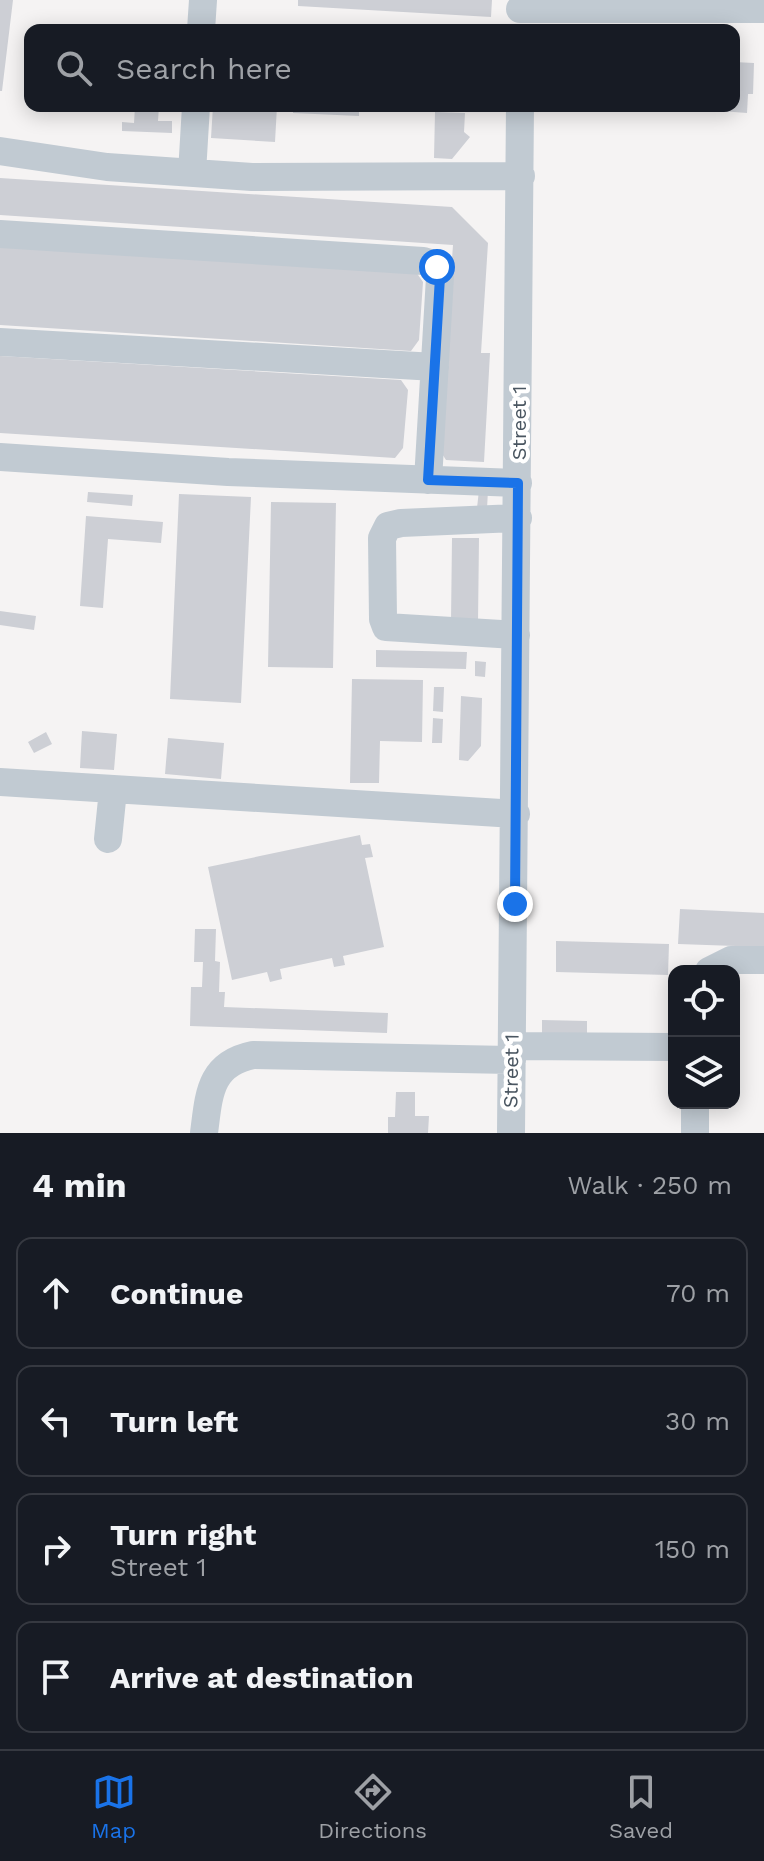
<!DOCTYPE html>
<meta charset="utf-8">
<style>
:root{--surface:#171b24;--page:#242831;--text:#f1f3f6;--muted:#9ea1a6;--line:#363941;--accent:#1a73e8}
body{margin:0;font-family:"Work Sans",sans-serif;background:var(--page);color:var(--text)}
.controls{position:absolute;right:24px;bottom:24px;display:grid;overflow:hidden;border-radius:16px;box-shadow:0 4px 20px #0003}
.controls button{width:72px;height:72px;display:grid;place-items:center;padding:0;border:0;border-bottom:2px solid var(--line);background:var(--surface);color:var(--text);font:40px sans-serif}
.stop{position:absolute;width:24px;height:24px;margin:-18px;border:6px solid #1a73e8;border-radius:50%;background:#fff}
.stop.end{background:#1a73e8;border-color:#fff;box-shadow:0 2px 8px #0008}
.list{margin:0;padding:0;list-style:none}
h2{display:flex;justify-content:space-between;align-items:center;height:104px;margin:0;padding:0 32px;font-size:34px}
h2 small{font-size:26px;font-weight:400;color:var(--muted)}
.list li{display:grid;grid-template-columns:52px 1fr auto;gap:24px;align-items:center;box-sizing:border-box;height:112px;margin:0 16px 16px;padding:0 16px;border:2px solid var(--line);border-radius:16px}
.list b{display:block;font-size:30px;white-space:nowrap}
.list p{margin:0;font-size:26px;white-space:nowrap;color:var(--muted)}
.list em{font-size:26px;font-style:normal;color:var(--muted)}
.icon{flex:none;width:44px;height:44px;fill:none;stroke:currentColor;stroke-width:2;stroke-linecap:round;stroke-linejoin:round}
.map{position:relative;flex:none;width:764px;height:1133px;overflow:hidden}
.search{position:absolute;background:var(--surface);box-shadow:0 4px 20px #0003;left:24px;right:24px;top:24px;height:88px;display:flex;align-items:center;gap:20px;box-sizing:border-box;padding:0 28px;border-radius:16px;color:var(--muted);font-size:30px}
.sheet{height:616px;background:var(--surface)}
nav{display:flex;justify-content:space-around;align-items:center;box-sizing:border-box;height:112px;border-top:2px solid var(--line);background:var(--surface);font-size:22px;color:var(--muted)}
nav a{display:grid;justify-items:center;gap:4px}
nav .on{color:var(--accent)}
.map>svg:first-child{display:block}
.building{fill:#cdcfd5}
.lines{fill:none;stroke-linecap:round;stroke-linejoin:round}
.minor{stroke:#c1cad2;stroke-width:28}
.route{stroke:#1a73e8;stroke-width:10}
.labels{text-anchor:middle;stroke-width:8;stroke-linejoin:round;paint-order:stroke}
.street-label{font-size:20px;fill:#4a5661;stroke:#fff}
</style>
<div class="map">
<svg width="764" height="1133" viewBox="0 0 764 1133">
<rect width="100%" height="100%" fill="#f5f3f3"/>
<!-- building -->
<path class="building" d="M0,0H13L2,91H0Z
M298,0H492L491,17L298,6Z
M296,24L361,26V30H295Z
M734,62L754,63L753,94H748L747,113L707,110V106H734Z
M135,106H159L158,121H172V133L122,131V122L134,123Z
M213,106H277L275,142L211,138Z
M293,106H359V116L293,113Z
M435,112L465,113L464,132L470,137L452,159L434,158Z
M0,178L452,207L488,243L481,353H490L484,462L446,460L439,449L453,245L0,215Z
M0,247L416,272L423,282L419,340L411,351L0,325Z
M0,356L401,380L408,390L403,448L395,458L0,433Z
M479,490H488L487,509L477,508Z
M88,492L133,495L132,506L87,502Z
M179,494L251,497L241,703L170,699Z
M271,502L336,503L333,668L268,667Z
M86,516L163,522L161,543L108,539L103,608L80,606Z
M452,538H479L478,622L451,621Z
M0,611L36,616L34,630L0,625Z
M376,650L467,652L466,669L376,667Z
M475,661L486,662L485,677L475,676Z
M352,679L423,680L422,742L380,741L379,783H350Z
M434,687H444L443,712L433,711Z
M461,696L482,698L481,746L468,761L459,760Z
M433,718L443,719L442,743H432Z
M82,731L117,734L114,770L80,768Z
M46,732L52,744L34,753L28,742Z
M168,738L224,743L221,779L165,774Z
M360,835L362,845L370,844L373,857L365,858L384,947L343,956L345,965L334,967L332,958L280,969L282,979L270,982L267,972L232,980L208,867Z
M680,909L764,913V947L678,944Z
M195,929H216L215,961L220,962L219,992H225L224,1007L388,1013L387,1033L190,1026L191,987H202L203,962H194Z
M556,941L669,944L668,975L556,972Z
M542,1020L587,1021V1037L542,1036Z
M396,1092H415V1116H429L428,1133H388V1117H395Z"/>
<g class="lines">
<!-- minor -->
<path class="minor" d="M520,9H764
M201,30L203,0
M0,151L107,167L252,177L521,176
M192,173L196,106
M0,234L423,261L433,264L440,277L428,480
M0,342L435,367
M0,457L228,472L518,483
M516,635L386,627L383,619L382,538L388,526L401,523L518,518
M0,782L516,814
M108,839L113,790
M709,971L731,960H764
M512,1046L674,1047
M204,1133C209,1095 209,1064 253,1055L512,1060
M511,1133L520,106
M695,1133V1103"/>
</g>
<g class="lines">
<!-- route -->
<path class="route" d="M437,267L440,277L428,480L518,483L515,904"/>
</g>
<g class="labels">
<!-- street labels -->
<g class="street-label">
<text transform="translate(519 423) rotate(-90)" y="7">Street 1</text>
<text transform="translate(511 1071) rotate(-89)" y="7">Street 1</text>
</g>
</g>
</svg>
<div class="controls">
<button><svg class="icon" aria-label="locate" viewBox="0 0 24 24"><circle cx="12" cy="12" r="6"/><path d="M12 2v4M12 18v4M2 12h4M18 12h4"/></svg></button>
<button><svg class="icon" aria-label="layers" viewBox="0 0 24 24"><path d="M12 4l9 5-9 5-9-5zM3 14l9 5 9-5"/></svg></button>
</div>
<div class="stop" style="left:437px;top:267px"></div>
<div class="stop end" style="left:515px;top:904px"></div>
<div class="search"><svg class="icon" aria-label="search" viewBox="0 0 24 24"><circle cx="10" cy="10" r="6"/><path d="M15 15l6 6"/></svg>Search here</div>
</div>
<section class="sheet">
<h2>4 min<small>Walk · 250 m</small></h2>
<ul class="list">
<li><svg class="icon" aria-label="ahead" viewBox="0 0 24 24"><path d="M12 20V5M6 11l6-6 6 6"/></svg><div><b>Continue</b></div><em>70 m</em></li>
<li><svg class="icon" aria-label="left" viewBox="0 0 24 24"><path d="M17 20v-9H6M10 6l-5 5 5 5"/></svg><div><b>Turn left</b></div><em>30 m</em></li>
<li><svg class="icon" aria-label="right" viewBox="0 0 24 24"><path d="M7 20v-9h11M14 6l5 5-5 5"/></svg><div><b>Turn right</b><p>Street 1</p></div><em>150 m</em></li>
<li><svg class="icon" aria-label="arrive" viewBox="0 0 24 24"><path d="M6 21V4h12l-3 4 3 4H6"/></svg><div><b>Arrive at destination</b></div></li>
</ul>
</section>
<nav>
<a class="on"><svg class="icon" aria-label="map" viewBox="0 0 24 24"><path d="M3 6l6-2 6 2 6-2v14l-6 2-6-2-6 2zM9 4v14M15 6v14"/></svg>Map</a>
<a><svg class="icon" aria-label="directions" viewBox="0 0 24 24"><path d="M12 3l9 9-9 9-9-9zM9 14v-3h6M13 9l2 2-2 2"/></svg>Directions</a>
<a><svg class="icon" aria-label="saved" viewBox="0 0 24 24"><path d="M7 4h10v16l-5-4-5 4z"/></svg>Saved</a>
</nav>
